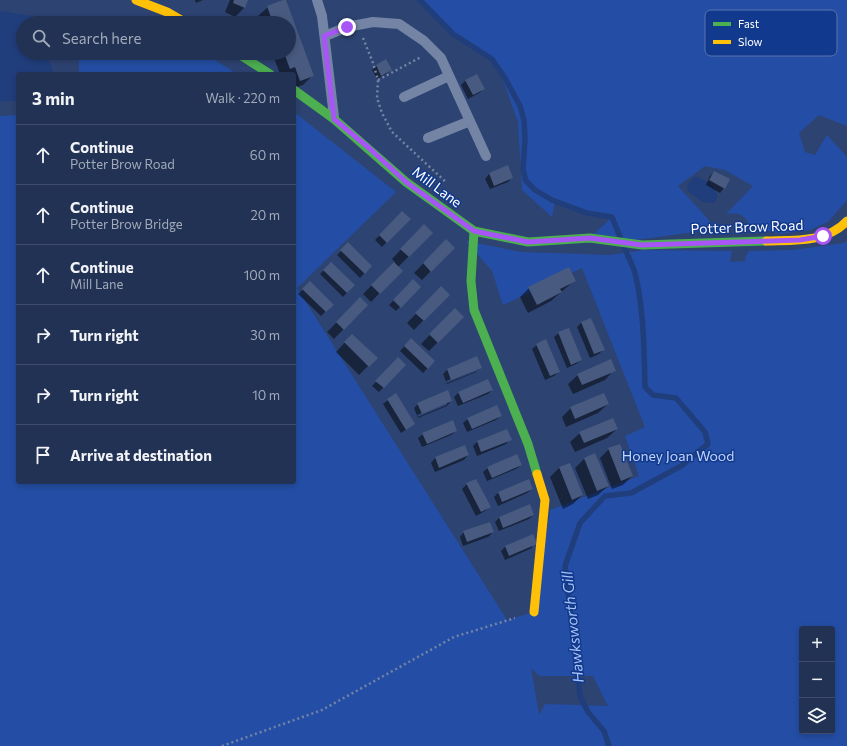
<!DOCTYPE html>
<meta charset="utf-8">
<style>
:root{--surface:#223255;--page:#2a3a5b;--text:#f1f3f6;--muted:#a2aab9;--line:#3f4d6c}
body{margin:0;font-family:Commissioner,sans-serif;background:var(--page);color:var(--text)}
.controls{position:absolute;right:12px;bottom:12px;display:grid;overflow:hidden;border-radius:4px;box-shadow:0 2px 6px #0003}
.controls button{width:36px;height:36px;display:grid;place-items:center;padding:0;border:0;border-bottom:1px solid var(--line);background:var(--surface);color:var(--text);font:20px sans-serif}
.stop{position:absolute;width:12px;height:12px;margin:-9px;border:3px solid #a855f7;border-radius:50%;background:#fff}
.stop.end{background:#a855f7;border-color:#fff;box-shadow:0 1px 4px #0008}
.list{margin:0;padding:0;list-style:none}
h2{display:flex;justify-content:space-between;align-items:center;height:52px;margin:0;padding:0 16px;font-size:17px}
h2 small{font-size:13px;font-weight:400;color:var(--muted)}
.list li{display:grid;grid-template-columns:26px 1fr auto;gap:12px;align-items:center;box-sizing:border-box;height:60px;padding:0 16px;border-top:1px solid var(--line)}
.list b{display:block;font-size:15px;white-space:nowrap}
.list p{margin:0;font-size:13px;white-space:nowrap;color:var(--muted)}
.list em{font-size:13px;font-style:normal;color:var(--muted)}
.icon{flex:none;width:22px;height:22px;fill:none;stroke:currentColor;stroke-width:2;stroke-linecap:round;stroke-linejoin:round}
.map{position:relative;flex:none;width:847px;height:746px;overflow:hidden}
.search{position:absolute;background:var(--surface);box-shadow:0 2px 6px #0003;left:16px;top:16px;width:280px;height:44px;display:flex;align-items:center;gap:10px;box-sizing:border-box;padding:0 14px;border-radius:22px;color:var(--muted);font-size:15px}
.panel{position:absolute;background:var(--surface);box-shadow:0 2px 6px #0003;left:16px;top:72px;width:280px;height:412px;border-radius:4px}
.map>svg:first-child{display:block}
.green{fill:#244ea5;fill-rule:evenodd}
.water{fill:#213e7c}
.shadow{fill:#0007;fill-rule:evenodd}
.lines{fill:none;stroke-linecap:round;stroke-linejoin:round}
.stream{stroke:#213e7c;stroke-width:5.5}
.building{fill:#485a7f}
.path{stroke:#7484a5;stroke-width:2.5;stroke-dasharray:2 3;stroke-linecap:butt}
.lane{stroke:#7484a5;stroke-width:10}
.fast{stroke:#4caf50;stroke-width:9}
.slow{stroke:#ffc107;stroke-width:9}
.route{stroke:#a855f7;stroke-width:5}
.labels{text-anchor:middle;stroke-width:3;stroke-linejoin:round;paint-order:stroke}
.street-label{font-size:14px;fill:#fff;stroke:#11398d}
.park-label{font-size:14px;fill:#c1d5fd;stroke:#11398d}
.water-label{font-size:15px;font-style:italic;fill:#a5c2f9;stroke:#11398d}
.key{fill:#11398d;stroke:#5874af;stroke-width:1}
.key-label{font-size:11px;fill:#fff}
</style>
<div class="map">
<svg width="847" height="746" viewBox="0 0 847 746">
<rect width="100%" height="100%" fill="#2d4371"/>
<!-- green -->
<path class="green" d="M420,0H847V126L819,115L799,133L805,152L815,155L827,135L847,157V200L828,222L810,230L780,234L750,226C743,213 739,213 726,214L753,186L725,170L705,166L678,186L717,229L635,240L594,234L612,217L587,213L555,201L552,217L522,190L518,122L499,69L491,59L453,34Z
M79,19H132L145,23H79Z
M79,53H204L237,74H79Z
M294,112L396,192L297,288L507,620L534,612L550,510L639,476L625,436L645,427L582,268L503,305L492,271L466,241L521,252L610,255L644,250L732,251L730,262L746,261L745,258L749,251L793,250L844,243L847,241V746H0V116L18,115V482H294ZM802,629H832V731H802ZM531,668L539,676H593L608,706L545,704L539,715Z"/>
<!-- water -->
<path class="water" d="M0,11L52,19L50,23H23V53H46L52,68L53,74H18V101H0Z
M695,176C707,181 713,183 718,196L714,203L702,202L687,190L688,184Z"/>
<!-- shadow -->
<path class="shadow" d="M195,0H203L196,3Z
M230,0H247L244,8L235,17L225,12Z
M285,0L313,75L303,85L294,88V74H280L272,53H289V23H261L258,16L268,7Z
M386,60L391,70L386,74L377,79L372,70L376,66Z
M476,75L484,89L479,93L468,99L461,85L465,81Z
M507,167L512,177L508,182L490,189L485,179L489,174Z
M714,172L724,188L720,193L706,185L710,176Z
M402,212L409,219L382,247L375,240Z
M424,225L432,233L398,267L401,271L371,302L363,294L395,262L392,259Z
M446,240L454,248L422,280L414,273Z
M348,244L371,266L360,278L337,255Z
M331,263L354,285L343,297L320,274Z
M413,280L420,287L396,311L389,305Z
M575,280L551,301L528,313L520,297L529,288Z
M310,283L332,305L321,316L298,294Z
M441,288L448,295L414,330L407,323Z
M360,299L367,305L334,339L327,332Z
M455,309L463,317L429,351L421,344Z
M591,319L603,350L599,354L590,358L577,327L581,323Z
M559,333L581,360L576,364L567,368L554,337Z
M352,335L376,358L359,375L336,352Z
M411,339L434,361L423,373L400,351Z
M537,345L559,372L554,376L545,380L532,349Z
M476,358L480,367L476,372L447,384L443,374L447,370ZM477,368V371L447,383L446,381Z
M398,359L405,365L379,392L372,386Z
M614,370L605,380L573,394L568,384L578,375Z
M492,390L488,394L458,406L454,397L459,392Z
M388,400L414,424L401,433L383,404Z
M451,401L447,406L418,418L414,408L418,404ZM447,402V405L418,417L417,415Z
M608,404L598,413L566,427L562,417L571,408Z
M501,416L496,420L467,432L463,423L468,419Z
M617,429L607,438L575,452L570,442L580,433Z
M506,430L510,439L506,444L477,456L473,446L477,442Z
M456,431L451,435L422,447L418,438L423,434Z
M464,446L468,455L464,460L435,472L431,463L435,458Z
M609,449L632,476L623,485L612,489L600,458Z
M584,459L608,486L598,495L588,499L575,468Z
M569,464L582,495L573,504L563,509L550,477L559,468Z
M521,465L516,469L487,481L483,472L488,468Z
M467,484L489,507L485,511L476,516L462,489Z
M532,489L527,493L498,506L494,497L499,492Z
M533,515L529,519L499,531L495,522L499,518Z
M464,532H493L488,537L463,546L460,537Z
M532,535V548L505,560L501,551L505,547Z"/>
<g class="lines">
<!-- stream -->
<path class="stream" d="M420,0L453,34L492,59L505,78L520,106L524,120L525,139L523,169L526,181L535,190L552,200L587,213L612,217L620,237
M609,746L604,731L588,712L580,696L565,566L580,523L605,496L631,493L681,466L708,444L705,432L676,398L653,395L645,387C644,349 644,310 635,273C632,264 628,256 624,247"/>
</g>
<!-- building -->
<path class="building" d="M234,0H248L245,8L233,3Z
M283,0H286L314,76L300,81L295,67L290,69L284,53H289V23H273L267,6Z
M386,59L392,70L381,76L376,65Z
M477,74L485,89L473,95L465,80Z
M508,165L513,178L494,186L489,173Z
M714,171L730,179L725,189L709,180Z
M402,211L411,219L387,243L379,235Z
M424,224L433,233L409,257L400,249Z
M446,239L455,248L431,272L423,263Z
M348,242L372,266L365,274L340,250Z
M331,262L355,285L347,293L323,270Z
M394,262L403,271L380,294L371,285Z
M569,267L576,281L560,289L562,292L537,305L528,287Z
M413,279L421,287L401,308L393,300Z
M310,281L334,305L326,312L302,289Z
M441,286L450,295L424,321L415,313Z
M360,297L368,305L344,330L336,322Z
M455,308L464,317L438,343L429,334Z
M591,318L605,350L594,354L581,322Z
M569,328L582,360L571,365L558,332Z
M352,334L378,358L369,367L344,342Z
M411,338L435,361L428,369L404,346Z
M546,339L560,372L550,376L536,344Z
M477,356L482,368L451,380L447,369Z
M398,357L406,365L384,388L375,381Z
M611,359L616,371L582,385L577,374Z
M488,379L493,390L463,403L458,392Z
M448,390L452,401L422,414L417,403Z
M396,393L415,424L406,430L387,399Z
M604,393L609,404L575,419L570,407Z
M497,405L502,416L472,429L467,418Z
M613,418L618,429L584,443L579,432Z
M453,420L457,431L427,444L422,433Z
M507,429L512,440L481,452L477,441Z
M620,444L633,476L621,481L608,448Z
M465,445L469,455L439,468L435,457Z
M595,453L609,486L597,491L584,458Z
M517,454L522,465L492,478L487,467Z
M570,463L583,495L572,500L559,467Z
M476,479L491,507L481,512L466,483Z
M529,479L533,489L502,502L498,492Z
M530,504L534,515L503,528L499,517Z
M490,522L494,532L467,542L463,531Z
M533,534L537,544L509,556L505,546Z"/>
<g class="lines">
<!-- path -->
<path class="path" d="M363,38L373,63L378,80L377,98L382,113L392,132L447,183
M378,80L421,57
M222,746L322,710L454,637L515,618"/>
<!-- lane -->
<path class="lane" d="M317,0L322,16L334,117
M325,36L347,27L373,22L399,24L424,41L441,58L486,156
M404,97L449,76
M428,138L470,121"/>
<!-- fast -->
<path class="fast" d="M237,53L270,74
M294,90L334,119L406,182L474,231L528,242L590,238L642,245L766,241
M474,231L471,281L474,310L528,444L537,474"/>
<!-- slow -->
<path class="slow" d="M136,0L167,12L186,23
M766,241C793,240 827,243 847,221
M534,612L545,500L537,474"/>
</g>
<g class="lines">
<!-- route -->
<path class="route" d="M347,27L324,36L334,119L369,148L406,182L474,231L528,242L590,238L642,245L800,240L823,236"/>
</g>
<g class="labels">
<!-- street labels -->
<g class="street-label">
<text transform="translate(437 187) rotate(37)" y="5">Mill Lane</text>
<text transform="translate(747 227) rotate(-2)" y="5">Potter Brow Road</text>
</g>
<!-- park labels -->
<g class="park-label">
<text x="678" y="461">Honey Joan Wood</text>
</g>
<!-- water labels -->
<g class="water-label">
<text transform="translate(573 627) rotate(-96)" y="5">Hawksworth Gill</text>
</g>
</g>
<!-- legend -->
<rect x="705" y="10" width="132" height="46" rx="6" class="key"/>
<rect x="713" y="22" width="18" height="4" fill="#4caf50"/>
<rect x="713" y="40" width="18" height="4" fill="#ffc107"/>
<g class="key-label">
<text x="738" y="28">Fast</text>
<text x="738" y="46">Slow</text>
</g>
</svg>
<div class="controls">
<button>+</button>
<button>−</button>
<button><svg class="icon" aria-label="layers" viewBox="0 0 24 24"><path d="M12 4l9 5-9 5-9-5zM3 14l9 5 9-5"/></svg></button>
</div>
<div class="stop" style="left:823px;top:236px"></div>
<div class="stop end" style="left:347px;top:27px"></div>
<div class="search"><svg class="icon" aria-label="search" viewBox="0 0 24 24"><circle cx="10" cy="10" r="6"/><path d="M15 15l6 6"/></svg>Search here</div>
<section class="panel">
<h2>3 min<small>Walk · 220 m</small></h2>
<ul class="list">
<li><svg class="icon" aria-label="ahead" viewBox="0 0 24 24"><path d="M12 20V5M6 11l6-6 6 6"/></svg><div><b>Continue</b><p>Potter Brow Road</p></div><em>60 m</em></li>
<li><svg class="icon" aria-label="ahead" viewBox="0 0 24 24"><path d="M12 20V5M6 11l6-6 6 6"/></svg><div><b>Continue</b><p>Potter Brow Bridge</p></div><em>20 m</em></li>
<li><svg class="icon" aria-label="ahead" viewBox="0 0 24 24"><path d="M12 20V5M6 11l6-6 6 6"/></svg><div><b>Continue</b><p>Mill Lane</p></div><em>100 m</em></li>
<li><svg class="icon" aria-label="right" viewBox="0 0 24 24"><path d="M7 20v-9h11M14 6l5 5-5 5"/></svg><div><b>Turn right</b></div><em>30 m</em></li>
<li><svg class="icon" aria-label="right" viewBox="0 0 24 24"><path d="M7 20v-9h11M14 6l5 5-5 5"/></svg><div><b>Turn right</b></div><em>10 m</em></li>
<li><svg class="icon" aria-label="arrive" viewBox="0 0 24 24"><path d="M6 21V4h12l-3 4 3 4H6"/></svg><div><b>Arrive at destination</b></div></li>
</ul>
</section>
</div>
